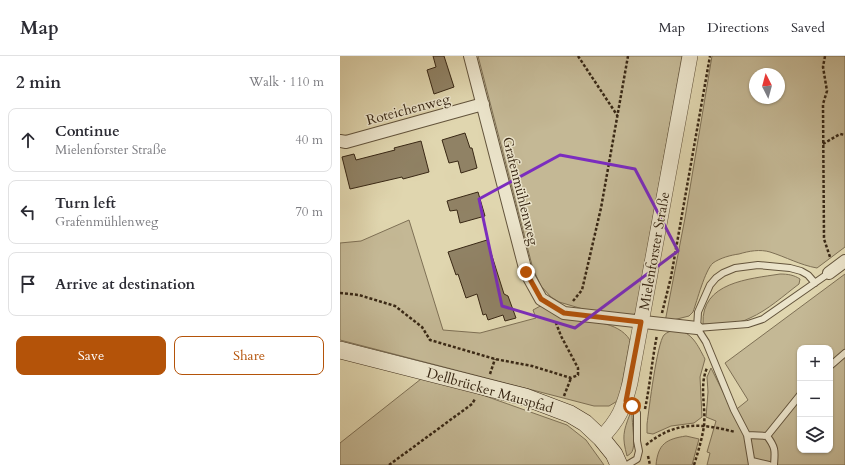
<!DOCTYPE html>
<meta charset="utf-8">
<style>
:root{--surface:#fff;--page:#f7f7f7;--text:#2b2b33;--muted:#7c7c81;--line:#e1e1e2;--accent:#b45309}
body{margin:0;font-family:Cardo,serif;background:var(--page);color:var(--text)}
.controls{position:absolute;right:12px;bottom:12px;display:grid;overflow:hidden;border-radius:8px;box-shadow:0 1px 3px #0004}
.controls button{width:36px;height:36px;display:grid;place-items:center;padding:0;border:0;border-bottom:1px solid var(--line);background:var(--surface);color:var(--text);font:20px sans-serif}
.compass{position:absolute;left:409px;top:12px;width:36px;height:36px;border-radius:50%;background:var(--surface);box-shadow:0 1px 3px #0004;rotate:354deg}
.stop{position:absolute;width:12px;height:12px;margin:-9px;border:3px solid #b45309;border-radius:50%;background:#fff}
.stop.end{background:#b45309;border-color:#fff;box-shadow:0 1px 4px #0008}
.list{margin:0;padding:0;list-style:none}
h2{display:flex;justify-content:space-between;align-items:center;height:52px;margin:0;padding:0 16px;font-size:17px}
h2 small{font-size:13px;font-weight:400;color:var(--muted)}
.list li{display:grid;grid-template-columns:26px 1fr auto;gap:12px;align-items:center;box-sizing:border-box;height:64px;margin:0 8px 8px;padding:0 8px;border:1px solid var(--line);border-radius:8px}
.list b{display:block;font-size:15px;white-space:nowrap}
.list p{margin:0;font-size:13px;white-space:nowrap;color:var(--muted)}
.list em{font-size:13px;font-style:normal;color:var(--muted)}
.actions{display:flex;gap:8px;padding:12px 16px}
.actions a{flex:1;padding:9px 0;border:1px solid var(--accent);border-radius:8px;text-align:center;font-size:14px;color:var(--accent)}
.actions .main{background:var(--accent);color:#fff}
.icon{flex:none;width:22px;height:22px;fill:none;stroke:currentColor;stroke-width:2;stroke-linecap:round;stroke-linejoin:round}
.map{position:relative;flex:none;width:505px;height:409px;overflow:hidden}
header{display:flex;align-items:center;gap:24px;box-sizing:border-box;height:56px;padding:0 20px;background:var(--surface);border-bottom:1px solid var(--line)}
header strong{font-size:19px}
nav{display:flex;gap:22px;margin-inline-start:auto;font-size:14px}
main{display:flex}
aside{flex:1;background:var(--surface)}
.map>svg:first-child{display:block}
.green{fill:#c4b895;stroke:#7e7055;fill-rule:evenodd}
.building{fill:#908265;stroke:#392815}
.lines{fill:none;stroke-linecap:round;stroke-linejoin:round}
.service-casing{stroke:#63543c;stroke-width:8}
.minor-casing{stroke:#63543c;stroke-width:14}
.tertiary-casing{stroke:#63543c;stroke-width:16}
.secondary-casing{stroke:#392815;stroke-width:18}
.path{stroke:#392815;stroke-width:2.5;stroke-dasharray:3 2;stroke-linecap:butt}
.service{stroke:#ebe4cb;stroke-width:6}
.minor{stroke:#ebe4cb;stroke-width:12}
.tertiary{stroke:#ebe4cb;stroke-width:15}
.secondary{stroke:#ebe4cb;stroke-width:17}
.route{stroke:#b45309;stroke-width:5}
.marked{fill:none;stroke:#7b2cbf;stroke-width:3;stroke-linejoin:round}
.labels{text-anchor:middle;stroke-width:3;stroke-linejoin:round;paint-order:stroke}
.street-label{font-size:14px;fill:#392815;stroke:#ebe4cb}
</style>
<header>
<strong>Map</strong>
<nav><a>Map</a><a>Directions</a><a>Saved</a></nav>
</header>
<main>
<aside>
<h2>2 min<small>Walk · 110 m</small></h2>
<ul class="list">
<li><svg class="icon" aria-label="ahead" viewBox="0 0 24 24"><path d="M12 20V5M6 11l6-6 6 6"/></svg><div><b>Continue</b><p>Mielenforster Straße</p></div><em>40 m</em></li>
<li><svg class="icon" aria-label="left" viewBox="0 0 24 24"><path d="M17 20v-9H6M10 6l-5 5 5 5"/></svg><div><b>Turn left</b><p>Grafenmühlenweg</p></div><em>70 m</em></li>
<li><svg class="icon" aria-label="arrive" viewBox="0 0 24 24"><path d="M6 21V4h12l-3 4 3 4H6"/></svg><div><b>Arrive at destination</b></div></li>
</ul>
<div class="actions"><a class="main">Save</a><a>Share</a></div>
</aside>
<div class="map">
<svg width="505" height="409" viewBox="0 0 505 409">
<rect width="100%" height="100%" fill="#e0d6af"/>
<filter id="stains"><feTurbulence type="fractalNoise" baseFrequency=".005" numOctaves="4"/><feColorMatrix values="0 0 0 0 .2 0 0 0 0 .09 0 0 0 0 .02 0 0 0 .5 -.17"/></filter>
<radialGradient id="worn" r=".72"><stop offset=".6" stop-color="#630" stop-opacity="0"/><stop offset="1" stop-color="#630" stop-opacity=".3"/></radialGradient>
<!-- green -->
<path class="green" d="M138,0H342L296,256L293,259L260,258L219,246L211,241L201,230L193,213Z
M372,0H505V191L477,212C460,209 446,201 430,196C420,193 409,195 399,198C391,199 380,202 373,207C365,214 357,245 353,256L349,260L325,266L345,162ZM415,18H439V42H415Z
M69,164L103,274L140,277L196,262L193,254L204,248C212,252 220,258 229,260C249,267 277,264 290,284L279,344L269,350H254L0,284V187L21,185Z
M440,218C448,218 454,219 460,223L459,228C443,240 428,254 410,262C397,269 377,269 363,268C361,226 409,223 440,218Z
M505,218V409H367L370,397L367,396L376,365L366,361L368,336L367,321L371,312L393,356L408,344L385,307ZM460,292H490V394H460Z
M335,274C352,275 358,290 365,303L360,321L362,361L354,367L331,370L313,378L307,377V368C309,353 317,287 324,279C327,276 331,275 335,274Z
M86,319L227,369L246,384L264,409H0V387Z
M290,358H292C292,367 295,386 293,393C292,397 290,398 287,400C282,381 283,376 290,358Z
M346,380L359,383L352,409H316C318,388 326,383 346,380Z"/>
<!-- building -->
<path class="building" d="M93,0H104L114,31L94,38L87,14L96,11Z
M125,77L130,92H132L137,112L121,117L118,105L109,107L102,84Z
M81,85L89,116L63,123L62,121L10,133L2,101L14,98L16,104L55,94L54,92Z
M138,136L145,160L120,167L117,154L110,155L107,145Z
M147,184L164,238L168,240L176,262L165,265L163,259L148,264L146,258L143,259L137,238L126,242L118,218L116,219L108,196Z"/>
<g class="lines">
<defs>
<path id="service" d="M357,272L408,268L423,263L489,217
M490,310L505,297
M285,345L292,350L297,357V385L299,395L297,403L287,409
M407,379L427,380L460,339
M427,380C436,392 435,395 434,409
M412,405L429,409
M412,409L407,379L394,354L366,286L357,272L358,256L370,229L376,222L383,217L395,212L418,209L450,212L461,215L468,219L475,227"/>
<path id="minor" d="M130,0L186,216L201,243L224,257L357,272
M0,85L6,86L143,48
M489,217L505,205"/>
<path id="tertiary" d="M261,382C279,364 284,351 290,327L350,0"/>
<path id="secondary" d="M0,294L185,341L230,358L245,367L261,382L274,398L279,409"/>
</defs>
<!-- service casing -->
<use href="#service" class="service-casing"/>
<!-- minor casing -->
<use href="#minor" class="minor-casing"/>
<!-- tertiary casing -->
<use href="#tertiary" class="tertiary-casing"/>
<!-- secondary casing -->
<use href="#secondary" class="secondary-casing"/>
<!-- path -->
<path class="path" d="M238,0L277,59
M485,0L483,11L487,35L483,48L484,183L490,201
M483,88L500,78L505,79
M0,237L19,239L55,250L82,271L90,284L155,303L192,310L231,322L238,319V312L221,280L216,267
M233,245L242,234L261,152L288,0
M322,257L331,221L370,0
M150,318L155,303
M224,340L231,322
M305,353C310,329 312,304 317,279
M306,389C335,365 361,367 395,376
M308,400L310,409
M49,409L132,348L135,343
M354,409C358,396 362,383 364,370C366,350 359,330 367,312"/>
<!-- service -->
<use href="#service" class="service"/>
<!-- minor -->
<use href="#minor" class="minor"/>
<!-- tertiary -->
<use href="#tertiary" class="tertiary"/>
<!-- secondary -->
<use href="#secondary" class="secondary"/>
</g>
<g class="lines">
<!-- route -->
<path class="route" d="M186,216L201,243L224,257L301,266L286,345L292,350"/>
</g>
<!-- marked area -->
<path class="marked" d="M220,99L295,113L338,195L235,272L162,250L139,143Z"/>
<g class="labels">
<!-- street labels -->
<g class="street-label">
<text transform="translate(68 53) rotate(-15)" y="5">Roteichenweg</text>
<text transform="translate(181 135) rotate(76)" y="5">Grafenmühlenweg</text>
<text transform="translate(314 195) rotate(-80)" y="5">Mielenforster Straße</text>
<text transform="translate(150 334) rotate(16)" y="5">Dellbrücker Mauspfad</text>
</g>
</g>
<rect width="100%" height="100%" filter="url(#stains)"/>
<rect width="100%" height="100%" fill="url(#worn)"/>
</svg>
<div class="controls">
<button>+</button>
<button>−</button>
<button><svg class="icon" aria-label="layers" viewBox="0 0 24 24"><path d="M12 4l9 5-9 5-9-5zM3 14l9 5 9-5"/></svg></button>
</div>
<svg class="compass" viewBox="-18 -18 36 36"><path d="M0-13l5 13h-10z" fill="#e53935"/><path d="M0 13l5-13h-10z" fill="#7c7c81"/></svg>
<div class="stop" style="left:292px;top:350px"></div>
<div class="stop end" style="left:186px;top:216px"></div>
</div>
</main>
